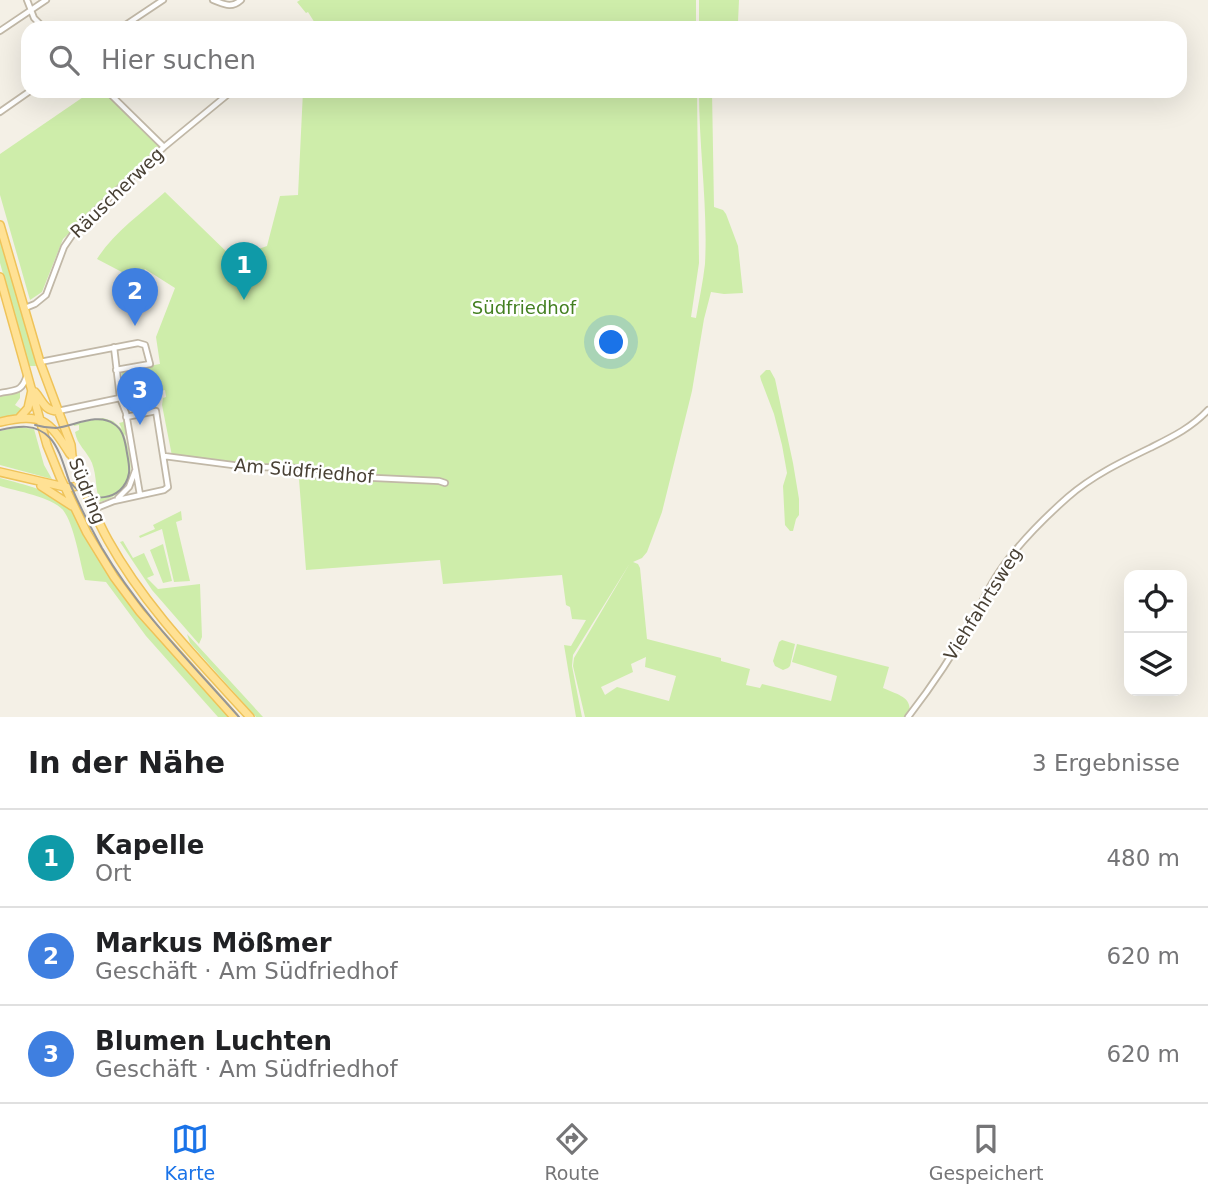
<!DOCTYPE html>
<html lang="de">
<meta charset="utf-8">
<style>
:root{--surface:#fff;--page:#f6f6f6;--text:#202124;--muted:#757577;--line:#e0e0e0;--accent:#1a73e8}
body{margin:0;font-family:"DejaVu Sans",sans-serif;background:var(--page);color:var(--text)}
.controls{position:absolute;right:21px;bottom:21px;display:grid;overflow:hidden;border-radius:14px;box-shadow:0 7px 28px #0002}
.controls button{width:63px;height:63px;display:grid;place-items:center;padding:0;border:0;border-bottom:2px solid var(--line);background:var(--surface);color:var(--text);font:35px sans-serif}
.you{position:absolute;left:612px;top:343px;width:24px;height:24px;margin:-18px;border:5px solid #fff;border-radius:50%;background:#1a73e8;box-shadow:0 0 0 10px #1a73e833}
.badge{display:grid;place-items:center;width:46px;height:46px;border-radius:50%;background:var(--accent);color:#fff;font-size:23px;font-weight:700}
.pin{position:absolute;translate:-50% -58px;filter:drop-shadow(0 2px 4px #0008)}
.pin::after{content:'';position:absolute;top:37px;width:24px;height:21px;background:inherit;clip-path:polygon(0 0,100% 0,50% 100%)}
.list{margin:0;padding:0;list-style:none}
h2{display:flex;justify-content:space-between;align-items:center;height:91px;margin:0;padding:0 28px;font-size:30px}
h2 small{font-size:23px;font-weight:400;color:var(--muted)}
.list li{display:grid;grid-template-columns:46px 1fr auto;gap:21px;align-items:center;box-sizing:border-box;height:98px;padding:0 28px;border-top:2px solid var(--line)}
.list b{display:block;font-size:26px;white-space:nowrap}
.list p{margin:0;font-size:23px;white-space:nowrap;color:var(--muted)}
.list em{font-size:23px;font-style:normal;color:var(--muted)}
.icon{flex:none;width:38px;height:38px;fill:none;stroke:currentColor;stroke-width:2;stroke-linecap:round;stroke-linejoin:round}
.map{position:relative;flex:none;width:1208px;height:717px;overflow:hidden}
.search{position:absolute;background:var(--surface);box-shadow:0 7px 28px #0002;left:21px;right:21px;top:21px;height:77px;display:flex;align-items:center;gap:18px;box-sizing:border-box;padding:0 24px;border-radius:21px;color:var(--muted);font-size:26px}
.sheet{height:385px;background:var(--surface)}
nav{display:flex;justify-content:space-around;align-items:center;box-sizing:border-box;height:98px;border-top:2px solid var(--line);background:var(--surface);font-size:19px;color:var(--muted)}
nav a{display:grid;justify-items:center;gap:4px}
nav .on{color:var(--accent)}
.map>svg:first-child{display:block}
.green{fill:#ceedaa;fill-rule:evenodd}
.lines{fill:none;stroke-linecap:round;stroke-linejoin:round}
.street-casing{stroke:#c1b8a7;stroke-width:8}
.primary-casing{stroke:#efc359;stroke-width:10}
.street{stroke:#fff;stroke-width:4.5}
.primary{stroke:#ffe194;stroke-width:7}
.tram{stroke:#969696;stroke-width:2}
.labels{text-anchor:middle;stroke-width:5;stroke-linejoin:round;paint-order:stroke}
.street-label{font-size:18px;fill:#484034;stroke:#fff}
.park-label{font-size:18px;fill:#448021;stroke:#fff}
</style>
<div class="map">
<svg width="1208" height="717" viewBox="0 0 1208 717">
<rect width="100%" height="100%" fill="#f4f0e6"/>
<!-- green -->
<path class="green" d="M300,0H696V28H318L308,12L306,13L297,2Z
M699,0H739L738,22H712L711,28H699Z
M92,91H106L159,144L160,147L63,239L42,292L30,300L0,195V154Z
M303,91H697L699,263L691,317L696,318C699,300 703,282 705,264C708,207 699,149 699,91H712L714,207L723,210L726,214L738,246L743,293L724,294L711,292L704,319L692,391L662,512L647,552L642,558L633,562L638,564L640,568L647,639L721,658V661L750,669L746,685L760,688L762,684L831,701L837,676L792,662L797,644L889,667L883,688C898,695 915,697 908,717H585L573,666L574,658L630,563L573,655L572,666L582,717H576L564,645L571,646L586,620L572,619L570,607L566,605L562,575L443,584L440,560L306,570L298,466H251L172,456L162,405L163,398L166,397L165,390L156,392L157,402L128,407L121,371L160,364L156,337L175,288L145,269L139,281L97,259C113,233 142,213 165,192L233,258L267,246L280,196L298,195ZM646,657L645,667L676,676L669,701L617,687L605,695L601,687L633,672L631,664Z
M0,238L33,353L36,366H29L0,263Z
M766,370H770L775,379L793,463L799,499V515L796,519L793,531H790L785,525L783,486L787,473L782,445L774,414L761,380L760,376Z
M20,391V398L15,405L23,410C17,417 9,417 0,419V395Z
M103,418L113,421L122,429L119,423L123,422L124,418L127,437L124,434C134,465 137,491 100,502C95,489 97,476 92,463C87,451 77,445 75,432L79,430V425L74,426L73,424Z
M19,427L34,429L44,465L52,479L0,465V431Z
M0,478C25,485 57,491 74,512L113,581L230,717H218L146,636L106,582L85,580C80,562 74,524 63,510C52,497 16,491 0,486Z
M181,511L182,520L176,522L190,581L174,582L162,529L140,538L139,536L155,529L153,525Z
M123,541L133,558L144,553L154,575L147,578L158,589L200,584L202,637L199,644L152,590L120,542Z
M163,544L172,581L163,583L150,550Z
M187,634L263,717H256L190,643Z
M782,640L795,644L790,666L788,668L783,670L775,666L773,661L779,642Z"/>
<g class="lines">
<defs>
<path id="street" d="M27,0L34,18L44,28
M213,0C224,4 231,9 241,0
M121,28L163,0
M0,31L46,0
M107,91L164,147
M0,112L30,91
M25,308L35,304L46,295L64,247L77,228L164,147L232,91
M114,347L120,398L126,413L140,495
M40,362L138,343L145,345L150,364L116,370
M0,393C16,390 22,392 27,375
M58,411L120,398
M164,456L248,467L301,468L312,475L439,481L445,483
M118,498L129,487L135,471
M92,507H99L114,501L164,490L168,487L156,411L126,417
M908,717C932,686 954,653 973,619C982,603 989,586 999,572C1018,544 1042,520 1068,497C1092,476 1121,462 1150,448C1172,437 1191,428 1208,410"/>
<path id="primary" d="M0,225L40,362L71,445L72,456C83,485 93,513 108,540C145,607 199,661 250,717
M0,277L47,445L60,477L87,533L114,577L140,612L234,717
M35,392C43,401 44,411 58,411
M19,418L28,408L32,390
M0,422C42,413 48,419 70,454
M0,472L69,488L77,486L81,479
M41,486L72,506"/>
</defs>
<!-- street casing -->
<use href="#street" class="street-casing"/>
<!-- primary casing -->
<use href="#primary" class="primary-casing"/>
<!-- street -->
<use href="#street" class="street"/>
<!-- primary -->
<use href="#primary" class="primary"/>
<!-- tram -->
<path class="tram" d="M35,425C42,427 49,428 56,428C74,426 98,412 114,424C122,429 124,437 126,447C127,455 130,465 129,473C124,502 87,505 71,483
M0,430C18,426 36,423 50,438C61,450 65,471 71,486C80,507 91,528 102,548C139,611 191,663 239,717"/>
</g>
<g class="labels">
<!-- street labels -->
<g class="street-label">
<text transform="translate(117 193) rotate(-44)" y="6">Räuscherweg</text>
<text transform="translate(304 471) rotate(5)" y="6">Am Südfriedhof</text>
<text transform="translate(87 491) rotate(68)" y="6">Südring</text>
<text transform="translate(983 604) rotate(-58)" y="6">Viehfahrtsweg</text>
</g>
<!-- park labels -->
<g class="park-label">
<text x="524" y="314">Südfriedhof</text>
</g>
</g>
</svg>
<div class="controls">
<button><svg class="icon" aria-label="locate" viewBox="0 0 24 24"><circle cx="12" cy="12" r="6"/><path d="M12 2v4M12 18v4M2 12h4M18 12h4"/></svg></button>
<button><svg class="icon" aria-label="layers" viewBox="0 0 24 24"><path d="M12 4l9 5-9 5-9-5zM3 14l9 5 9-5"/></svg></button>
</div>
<div class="you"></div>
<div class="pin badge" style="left:244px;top:300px;background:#0f9aa8">1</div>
<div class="pin badge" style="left:135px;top:326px;background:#3f7fe0">2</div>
<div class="pin badge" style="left:140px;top:425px;background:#3f7fe0">3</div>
<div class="search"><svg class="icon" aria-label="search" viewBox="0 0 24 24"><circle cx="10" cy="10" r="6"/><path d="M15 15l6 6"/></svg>Hier suchen</div>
</div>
<section class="sheet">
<h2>In der Nähe<small>3 Ergebnisse</small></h2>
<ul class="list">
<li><span class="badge" style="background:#0f9aa8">1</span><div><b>Kapelle</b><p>Ort</p></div><em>480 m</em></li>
<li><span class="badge" style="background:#3f7fe0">2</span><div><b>Markus Mößmer</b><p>Geschäft · Am Südfriedhof</p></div><em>620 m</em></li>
<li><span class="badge" style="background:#3f7fe0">3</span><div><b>Blumen Luchten</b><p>Geschäft · Am Südfriedhof</p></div><em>620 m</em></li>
</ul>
</section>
<nav>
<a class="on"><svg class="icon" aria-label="map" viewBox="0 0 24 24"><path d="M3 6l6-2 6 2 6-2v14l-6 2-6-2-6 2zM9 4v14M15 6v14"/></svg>Karte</a>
<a><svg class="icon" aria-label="directions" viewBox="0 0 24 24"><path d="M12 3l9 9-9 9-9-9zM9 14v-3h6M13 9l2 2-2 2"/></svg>Route</a>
<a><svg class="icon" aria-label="saved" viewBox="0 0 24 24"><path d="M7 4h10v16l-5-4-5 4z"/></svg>Gespeichert</a>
</nav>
